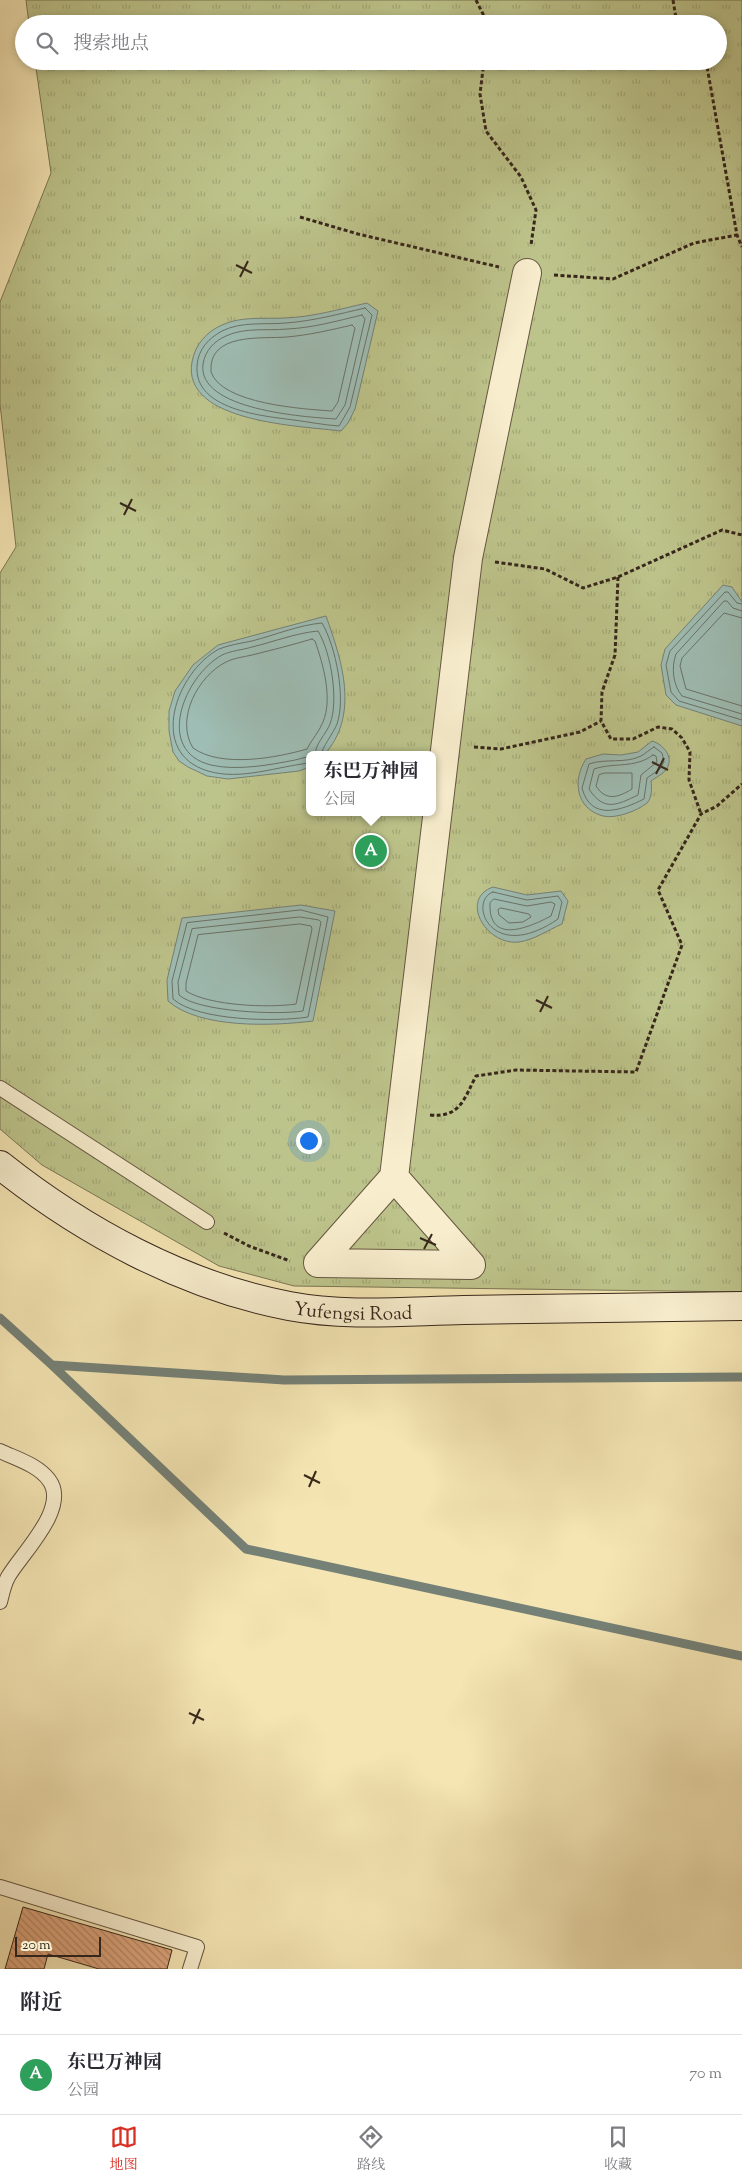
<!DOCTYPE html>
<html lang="zh">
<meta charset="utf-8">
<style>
:root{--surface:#fff;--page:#f7f7f7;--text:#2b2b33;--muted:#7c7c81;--line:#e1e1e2;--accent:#d93025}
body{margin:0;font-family:"Sorts Mill Goudy","Noto Serif SC",serif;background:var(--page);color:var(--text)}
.scale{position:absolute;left:15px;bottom:12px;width:86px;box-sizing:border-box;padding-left:5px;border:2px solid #37271b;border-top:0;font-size:14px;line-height:18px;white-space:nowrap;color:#37271b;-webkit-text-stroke:4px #f8eece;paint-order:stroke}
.you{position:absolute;left:308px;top:1140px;width:18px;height:18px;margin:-12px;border:4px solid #fff;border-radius:50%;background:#1a73e8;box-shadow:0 0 0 8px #1a73e833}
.badge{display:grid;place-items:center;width:32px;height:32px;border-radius:50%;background:var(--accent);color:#fff;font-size:16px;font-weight:700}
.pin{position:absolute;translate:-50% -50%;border:2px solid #fff;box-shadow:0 1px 5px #0006}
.popup{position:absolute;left:306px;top:751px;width:130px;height:65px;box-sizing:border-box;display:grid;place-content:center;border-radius:8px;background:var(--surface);filter:drop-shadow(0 1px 4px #0005);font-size:16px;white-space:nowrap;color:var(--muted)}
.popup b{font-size:19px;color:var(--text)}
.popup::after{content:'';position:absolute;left:50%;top:100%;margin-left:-10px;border:10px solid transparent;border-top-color:var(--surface)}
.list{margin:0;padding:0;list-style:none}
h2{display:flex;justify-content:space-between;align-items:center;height:65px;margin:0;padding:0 20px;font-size:21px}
h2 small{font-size:16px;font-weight:400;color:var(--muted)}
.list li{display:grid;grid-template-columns:32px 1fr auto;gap:15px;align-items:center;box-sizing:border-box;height:80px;padding:0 20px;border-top:1px solid var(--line)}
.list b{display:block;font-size:19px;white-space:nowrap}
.list p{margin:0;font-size:16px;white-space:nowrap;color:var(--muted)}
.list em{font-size:16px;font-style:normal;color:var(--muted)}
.icon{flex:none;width:28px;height:28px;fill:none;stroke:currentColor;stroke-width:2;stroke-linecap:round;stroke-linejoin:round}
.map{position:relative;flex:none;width:742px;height:1969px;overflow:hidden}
.search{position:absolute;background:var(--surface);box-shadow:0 2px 8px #0003;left:15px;right:15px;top:15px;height:55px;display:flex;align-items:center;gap:12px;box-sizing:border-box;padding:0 18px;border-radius:28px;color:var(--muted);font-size:19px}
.sheet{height:145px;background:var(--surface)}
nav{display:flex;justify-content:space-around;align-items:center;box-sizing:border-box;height:70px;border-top:1px solid var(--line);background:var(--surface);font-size:14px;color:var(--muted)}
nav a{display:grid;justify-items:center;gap:2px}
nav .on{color:var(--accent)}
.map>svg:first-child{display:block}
.park{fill:url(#park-tufts);stroke:#7a7653;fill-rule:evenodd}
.water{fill:#9ebdb4;stroke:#758177}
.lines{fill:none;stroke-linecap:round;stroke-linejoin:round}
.shore{stroke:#6a7268;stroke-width:1}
.stream{stroke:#758177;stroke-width:9}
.building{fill:url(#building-back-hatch);stroke:#37271b}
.lane-casing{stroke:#665641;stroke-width:16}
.street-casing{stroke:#665641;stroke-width:30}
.secondary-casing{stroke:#37271b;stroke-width:30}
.path{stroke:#37271b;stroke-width:3;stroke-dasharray:4 2.5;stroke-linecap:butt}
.lane{stroke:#f8eece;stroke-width:14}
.street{stroke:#f8eece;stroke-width:28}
.secondary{stroke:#f8eece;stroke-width:28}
.ticks{fill:none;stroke:#37271b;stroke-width:2}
.labels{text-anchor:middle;stroke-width:4.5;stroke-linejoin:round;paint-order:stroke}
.street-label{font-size:19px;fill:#37271b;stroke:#f8eece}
</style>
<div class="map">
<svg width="742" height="1969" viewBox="0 0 742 1969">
<defs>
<pattern id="park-tufts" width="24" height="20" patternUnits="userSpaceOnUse" patternTransform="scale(1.25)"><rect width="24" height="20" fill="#bdc48b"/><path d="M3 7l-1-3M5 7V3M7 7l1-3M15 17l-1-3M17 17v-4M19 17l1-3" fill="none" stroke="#a3a877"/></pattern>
<pattern id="building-back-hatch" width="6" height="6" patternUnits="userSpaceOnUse" patternTransform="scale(1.25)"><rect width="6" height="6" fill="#dda47c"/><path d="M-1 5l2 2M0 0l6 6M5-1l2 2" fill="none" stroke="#b48665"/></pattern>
</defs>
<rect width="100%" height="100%" fill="#f4e5b3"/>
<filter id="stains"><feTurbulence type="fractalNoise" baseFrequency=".004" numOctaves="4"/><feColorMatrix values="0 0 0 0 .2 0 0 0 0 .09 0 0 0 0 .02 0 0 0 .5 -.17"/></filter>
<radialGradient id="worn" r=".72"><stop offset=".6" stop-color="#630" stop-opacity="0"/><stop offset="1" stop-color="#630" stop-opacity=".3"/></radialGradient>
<!-- park -->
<path class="park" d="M26,0H742V1292L294,1286L219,1266L42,1165L0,1129V573L16,547L0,404V302L51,173L35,61H718V24H29ZM310,755H432V812H310Z"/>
<!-- water -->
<path class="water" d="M367,303L378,311L355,409L348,423L341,431C303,426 181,423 192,362C195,345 206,332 222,325C241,316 264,319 285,318C313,317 340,309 367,303Z
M723,585L732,587L742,602V726L676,705L666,695L661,665L665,649Z
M326,616C342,661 360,715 324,755H310V767L299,771L228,779L207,776L188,767L179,761L173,752L169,731V711L175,691L193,665L218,645Z
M652,741C663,744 674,757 667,768C664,774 656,777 651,781C652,787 652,798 647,803C637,811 616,819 603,816C576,809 572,780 586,759L603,754L621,755L638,752Z
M493,887L527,895L561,891L568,901L562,924C548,930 534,940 519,942C486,946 459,899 493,887Z
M301,905L335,911L313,1021C273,1026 200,1029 168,1001L167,980L182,918Z"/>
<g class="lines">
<!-- shore -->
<path class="shore" d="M365,308L372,315L350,407L339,426C324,425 309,422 294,420C263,416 194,410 197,366C198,349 209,338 222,331C242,321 265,325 286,323C313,321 339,314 365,308Z
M362,315L365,319L345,405L336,419C305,417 197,410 203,364C205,351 214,341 226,336C245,327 267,331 287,329C312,328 337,321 362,315Z
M352,325L355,328L338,402L332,411C303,409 222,404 211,372C208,332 262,339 287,337C309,335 331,330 352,325Z
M742,604L737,603L728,592H725L670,651L666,665L671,692L679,701L742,720
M742,611L733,608L727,601H724L676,654C671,668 673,685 682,696L742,714
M742,618L724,613L682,658L680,666L686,689L742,706
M312,639L315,641C323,664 333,698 323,722C319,732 312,739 307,749C276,758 221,768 193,748C175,719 198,676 226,662C233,658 244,657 252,655C272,650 292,645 312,639Z
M654,747L662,753L664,762L660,769L647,778L644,799C622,810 591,822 582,788L589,764C606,758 625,764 641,756C645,754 650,749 654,747Z
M653,755L656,756L657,762L641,775L638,795C617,805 604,812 589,789L594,769C615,762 634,769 653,755Z
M310,757C304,757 300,759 295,760C270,765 236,771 211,765C154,751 184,676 222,655C230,651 242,650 252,647C273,642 296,633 318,631C331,652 339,701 330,724C326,734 315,744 315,755
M310,763C278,766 241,781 208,771C147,753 176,672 219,649C229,645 242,643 252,641C275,635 299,625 322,623C336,647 346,698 337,724C333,734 322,747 321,755
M605,773H632V789C619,797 606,802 596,786L599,775Z
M493,892L527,900L558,896L562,902L558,919C491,965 467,901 493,892Z
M494,899L527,906L551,902L555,904L551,916C530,927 488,946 490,903Z
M501,908L529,914L531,917L523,922L509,923L499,915L498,910Z
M301,910L328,917L308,1017C276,1022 198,1021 173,999L172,981L187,923Z
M300,917L319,920L321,922L303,1011C278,1015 198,1012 179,995L178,982L192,929Z
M300,924L311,926L312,929L296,1004C269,1008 210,1006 186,991V983L198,935Z"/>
<!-- stream -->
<path class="stream" d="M0,1318L52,1365L284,1380L742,1377
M52,1365L246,1549L742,1656"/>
</g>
<!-- building -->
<path class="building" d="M23,1907L172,1950L167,1969H99L48,1954L44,1969H5Z"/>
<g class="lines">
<defs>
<path id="lane" d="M0,1088L207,1222
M0,1451C17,1459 38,1465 49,1480C70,1508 21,1554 8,1577C4,1584 2,1594 0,1602
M0,1887L197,1947L190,1969"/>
<path id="street" d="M394,1177L468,558L527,273
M394,1177L471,1265L318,1263Z"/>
<g id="secondary">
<path id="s1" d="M0,1165C83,1231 184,1286 289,1306C346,1317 407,1311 464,1310C557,1309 649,1307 742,1306"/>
</g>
</defs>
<!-- lane casing -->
<use href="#lane" class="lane-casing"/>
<!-- street casing -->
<use href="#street" class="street-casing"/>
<!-- secondary casing -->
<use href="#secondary" class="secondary-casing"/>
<!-- path -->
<path class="path" d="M476,0L488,24
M673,0L677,24
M484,61L480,94L486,131L521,177L536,210L531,245
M706,61L737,235L742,247
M300,217L358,234L499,267
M554,275L613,279L694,243L737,235
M495,562L545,569L583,588L618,577L722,530L742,535
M618,577L615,655L602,692L601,721L611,739H633L658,727L672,729L682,738L690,752L689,780L701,814
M474,747L501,749L580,732L601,721
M430,1115C460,1118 464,1099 476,1076L516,1070L636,1072L682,945L658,890L701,814L717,806L742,784
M224,1233L249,1246L290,1261"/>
<!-- lane -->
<use href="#lane" class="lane"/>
<!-- street -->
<use href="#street" class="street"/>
<!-- secondary -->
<use href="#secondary" class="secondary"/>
</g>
<!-- ticks -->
<path class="ticks" d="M236,265L252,273M240,277L248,261M120,503L136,511M124,515L132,499M652,762L668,770M656,774L664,758M536,1000L552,1008M540,1012L548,996M420,1238L436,1245M424,1249L432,1234M304,1475L320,1483M309,1487L316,1471M189,1713L204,1720M193,1724L200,1709"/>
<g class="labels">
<!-- street labels -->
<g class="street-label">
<text dy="7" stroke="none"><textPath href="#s1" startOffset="389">Yufengsi Road</textPath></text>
</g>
</g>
<rect width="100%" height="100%" filter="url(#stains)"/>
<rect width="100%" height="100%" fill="url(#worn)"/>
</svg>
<div class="scale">20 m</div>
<div class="you"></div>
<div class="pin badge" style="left:371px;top:851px;background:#2e9e5b">A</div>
<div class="popup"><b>东巴万神园</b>公园</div>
<div class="search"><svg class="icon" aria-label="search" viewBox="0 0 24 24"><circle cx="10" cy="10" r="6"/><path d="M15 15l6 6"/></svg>搜索地点</div>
</div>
<section class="sheet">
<h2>附近<small></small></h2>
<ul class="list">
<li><span class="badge" style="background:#2e9e5b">A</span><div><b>东巴万神园</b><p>公园</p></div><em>70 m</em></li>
</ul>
</section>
<nav>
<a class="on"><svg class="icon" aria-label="map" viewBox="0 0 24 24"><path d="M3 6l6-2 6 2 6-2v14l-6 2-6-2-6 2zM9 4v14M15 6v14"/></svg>地图</a>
<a><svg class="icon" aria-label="directions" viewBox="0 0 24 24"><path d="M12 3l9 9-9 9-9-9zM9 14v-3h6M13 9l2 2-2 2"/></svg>路线</a>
<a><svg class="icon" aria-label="saved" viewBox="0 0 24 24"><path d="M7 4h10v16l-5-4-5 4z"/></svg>收藏</a>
</nav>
